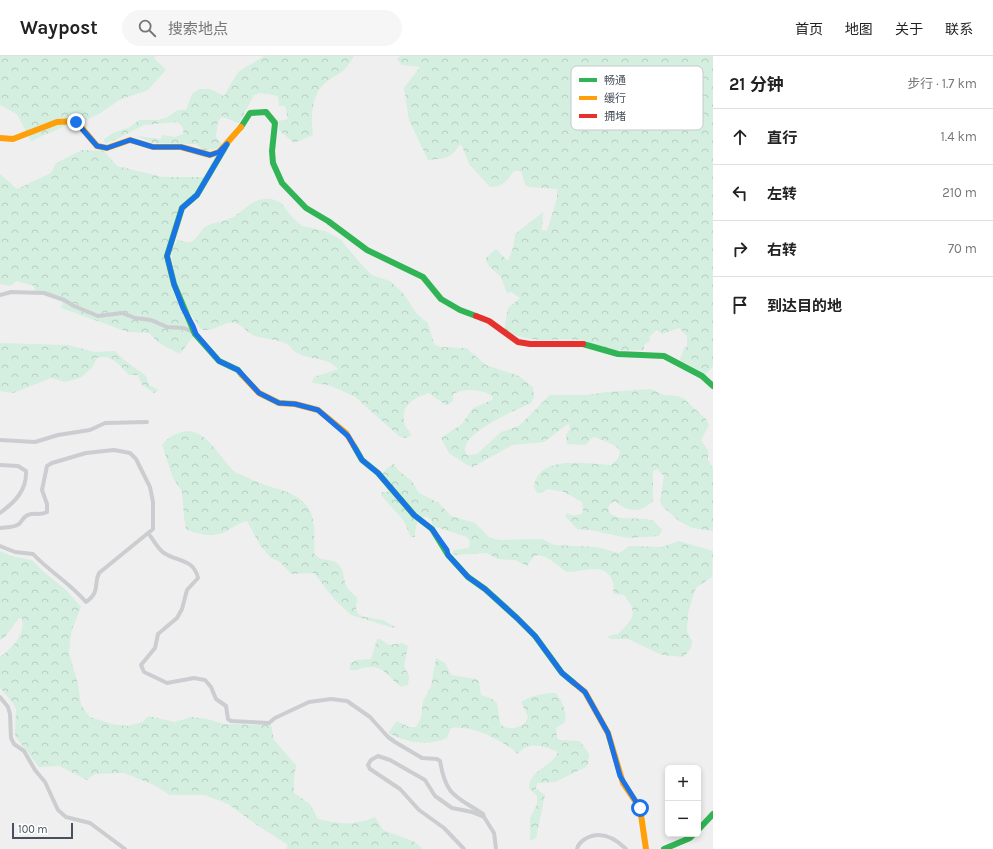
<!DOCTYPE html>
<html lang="zh">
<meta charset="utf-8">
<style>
:root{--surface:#fff;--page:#f6f6f6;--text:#222;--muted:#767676;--line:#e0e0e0}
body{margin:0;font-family:Karla,"Noto Sans SC",sans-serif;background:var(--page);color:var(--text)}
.controls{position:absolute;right:12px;bottom:12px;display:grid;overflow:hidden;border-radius:6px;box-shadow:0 2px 6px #0003}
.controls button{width:36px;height:36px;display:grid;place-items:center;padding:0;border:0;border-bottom:1px solid var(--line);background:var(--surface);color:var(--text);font:20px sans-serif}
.scale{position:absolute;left:12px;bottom:10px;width:61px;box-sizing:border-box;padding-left:4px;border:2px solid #47505c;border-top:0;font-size:11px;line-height:14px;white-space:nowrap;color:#47505c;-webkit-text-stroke:3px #fff;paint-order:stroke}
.stop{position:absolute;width:12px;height:12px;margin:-9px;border:3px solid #1a73e8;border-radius:50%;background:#fff}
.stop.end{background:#1a73e8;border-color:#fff;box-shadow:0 1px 4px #0008}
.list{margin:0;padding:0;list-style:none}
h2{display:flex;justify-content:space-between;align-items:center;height:52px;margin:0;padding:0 16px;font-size:17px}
h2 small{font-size:13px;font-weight:400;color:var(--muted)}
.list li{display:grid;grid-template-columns:26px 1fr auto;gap:12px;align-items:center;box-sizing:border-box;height:56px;padding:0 16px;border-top:1px solid var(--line)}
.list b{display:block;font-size:15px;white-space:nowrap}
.list em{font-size:13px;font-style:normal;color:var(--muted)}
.icon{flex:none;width:22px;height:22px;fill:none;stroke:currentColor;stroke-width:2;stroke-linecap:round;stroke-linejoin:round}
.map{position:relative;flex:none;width:713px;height:793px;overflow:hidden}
header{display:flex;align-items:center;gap:24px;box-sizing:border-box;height:56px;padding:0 20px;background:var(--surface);border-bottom:1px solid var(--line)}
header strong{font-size:19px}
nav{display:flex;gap:22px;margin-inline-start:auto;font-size:14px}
.search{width:280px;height:36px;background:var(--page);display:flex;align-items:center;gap:10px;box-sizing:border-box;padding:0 14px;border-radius:22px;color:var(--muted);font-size:15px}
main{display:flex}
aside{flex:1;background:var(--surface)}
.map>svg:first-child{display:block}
.forest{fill:url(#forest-crowns)}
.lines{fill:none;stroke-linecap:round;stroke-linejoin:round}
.street{stroke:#cbcdd0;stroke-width:4}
.fast{stroke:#30b455;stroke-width:6}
.slow{stroke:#ff9f0a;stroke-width:6}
.jam{stroke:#e5322d;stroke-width:6}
.route{stroke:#1a73e8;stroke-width:5}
.key{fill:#fff;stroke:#c8cace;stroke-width:1}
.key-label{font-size:11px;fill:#47505c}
</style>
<header>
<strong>Waypost</strong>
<div class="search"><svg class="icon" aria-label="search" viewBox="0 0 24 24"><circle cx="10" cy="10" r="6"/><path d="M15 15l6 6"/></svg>搜索地点</div>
<nav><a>首页</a><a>地图</a><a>关于</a><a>联系</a></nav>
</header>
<main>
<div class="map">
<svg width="713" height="793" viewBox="0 0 713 793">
<defs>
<pattern id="forest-crowns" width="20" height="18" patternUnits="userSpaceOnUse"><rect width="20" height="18" fill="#d4eee0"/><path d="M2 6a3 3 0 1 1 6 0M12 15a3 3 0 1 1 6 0" fill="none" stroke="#b7cec3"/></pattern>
</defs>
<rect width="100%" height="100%" fill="#f0efef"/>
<!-- forest -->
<path class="forest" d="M0,0H155L154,2L166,14L148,34L119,44L99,58L74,70H65L31,85L17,58L0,49Z
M264,0H354C343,20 337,16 323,29C311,40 311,64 313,79L294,87L279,74V65L288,63L285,50H279L278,40L260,37L254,39L239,67L222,61L218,65L216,81L222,88L218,93L203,94L196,88L153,87L137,80L161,83L162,79L175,81L183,78C184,72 182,69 177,66L144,69L115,84L105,87L104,83L113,77L130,71L139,64H157L166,62L178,54H186L192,38L199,33H210L224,40L238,16Z
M400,0H713V310L706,318L680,304L684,292L687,291V280L679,272L662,278L657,274L649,281L650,285L644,289V294C630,294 613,296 599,291C591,288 589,285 579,284C549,282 533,289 504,274L508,252L520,242L511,236L507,237L501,221L489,210L485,203L496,193L508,205L513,192L515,178L543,156L542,174L547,175L557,142V133L529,131L525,128L521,115H514C506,125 504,131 490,131L469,108L462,90L459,89C453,102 442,103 428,104L409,64L404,32L420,11L402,9L397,3Z
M82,94L104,95L117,110L163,121H207L197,139L182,152L168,205L195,278L180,298L159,287L149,277L128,276L61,252L63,244L35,236L34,230L17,225L10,230L0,228V118L17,133L51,117L56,107Z
M264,143H272L281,147L292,161L302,170L325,175L340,183L361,208L372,219L390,225L403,237L417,258L428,267L434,288L440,291L466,292L486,309L519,320L533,331L534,341L531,347C518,353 453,380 467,399L477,398L501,376L519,370L550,339H587L607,336L651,333L664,339L678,340L684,343L706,363L709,369L701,384L708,394V404L713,412V475L692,472L679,465L662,450L660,445L664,420L657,413L653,415V445C641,457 628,457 615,445L610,448L608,452L610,458L620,462L647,463L654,465L662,474L659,480L628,482L590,474L577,473L565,460L567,457C572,460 578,461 583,456L582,446L564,436L547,433L541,437H537L534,431C537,398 589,408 611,409C616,405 620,401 620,395L616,390L595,381L592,382L585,389L567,388L566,379L570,373L569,367L544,386L512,389L473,411L467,409L449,397L441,382L462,368L473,352L492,344L493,341C485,333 462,332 453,338V345L447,349L444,348L429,337C414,342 399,349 405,369C407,374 411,375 411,380L405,382L399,380L354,340L328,329L312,327L314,321L338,313C325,300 315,305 299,298C293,296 291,290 285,287C275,283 265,283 255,280C248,278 243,269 235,267C223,264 210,280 200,272L189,255L176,225L172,204V194L178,183C182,185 185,187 190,186C196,185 200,175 205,171C212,166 219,167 226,164C242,159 246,146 264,143Z
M0,287L68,289L95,296L115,295L123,303L146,320L149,329L159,334L154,337L142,329L138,319H129C119,309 113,298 97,302L92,312L80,322L65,326L51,322L13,337L0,335Z
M191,375C211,380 221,404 236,417C248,421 259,428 271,431C313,442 316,456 314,497C320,507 332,501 339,509C345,515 343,526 348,533C351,537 355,538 357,542L356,552L358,558L365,561L383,564L395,571L394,572L351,559L335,544L314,517L291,518L280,506L270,501L260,489L247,465C239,467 234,471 227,475C215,482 198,479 186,473L184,461L182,436L173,422L162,389C169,380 179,375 191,375Z
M394,408L398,414L412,425L419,437L439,447L451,460L475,467L490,482L501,484L542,483L554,489L597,491L619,497L630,490L662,491L679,485L713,495L712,521L697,531L695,534L688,557L687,576L692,585L691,592L684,601L662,599L628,583H611L608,581L611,579L618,578C633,564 639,557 624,539L614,538C612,534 615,530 613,526C605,505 583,516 567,516C557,511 546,496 534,500L527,510L515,504L497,503L487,497L455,499L452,497L454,494L469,492L470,485L467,481L433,470L431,463L426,460C416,463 415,471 415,481H411L404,465L381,439L382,436H389C380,423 379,415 394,408Z
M0,495L11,500L32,504L43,515L66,534L81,551L71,576L69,597L78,628L81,649L90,661L111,668L128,670L143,666L148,660L175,666L191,661L207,663L225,668L271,669L274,684L296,709L294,723V737L310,748L318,763C341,768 353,770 375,761L383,774L413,785L423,793H286L288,789L257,769L228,748L205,739H170L154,729L124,717L95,718L87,724L59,710L39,711L15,680L16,653L13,647L0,632V601C13,591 25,580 22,562H19L5,581L0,584Z
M377,583H380L389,589L402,587L408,590L404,610L409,620L408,629L401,631C390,623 385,610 369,611C362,611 358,615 350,614V607L356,604L371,603Z
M436,602L445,607L451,619L476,623L479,625L481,639L491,642L497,647L500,667C505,675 518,673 525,667L528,661L521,646C532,639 543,637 556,637C562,645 567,655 565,666L556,672L557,682L560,684L580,685L589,698L588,708L586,711L555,726L537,727L536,733L545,739L536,782L530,785V762L537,748V740L529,732C529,714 552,711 558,696C543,690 528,684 518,698C502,684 472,669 451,672L447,682C428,691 406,686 388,677L397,665L409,671H416L421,662L423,645L431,630Z"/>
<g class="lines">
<!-- street -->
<path class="street" d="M0,239L11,236L44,237L64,244L74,250L98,260L122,257L135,262L151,264L167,271L184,272L195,277
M0,384L35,386L58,379L90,374L105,367L147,366
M0,409L18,410L26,415C27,434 15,446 0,457
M0,472C6,471 14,472 19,468C22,465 24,460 28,459C35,456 40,460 47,456V448L42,434L47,410L52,407L86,397L114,394L130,397L136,403L150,431L153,446V473L99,517C93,529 101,535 86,546C70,527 50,516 33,498L15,496L0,490
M148,477C153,483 158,493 164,497C178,506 194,503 198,522L187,534L182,553L177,562L158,578L155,592L141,609L144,616L167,627L194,622L205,624L211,631L216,643L226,650L228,663L231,665L269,667L275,662L309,646L331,643L347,645L370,661L388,681L395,686L422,702L437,703L440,705C446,741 456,740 483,758L484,761
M0,641L8,651L10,658L11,682L14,688L24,695L35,714L45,726L58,754L66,761L90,767L125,793
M464,793L444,772L419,754L400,733L370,713L368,709L371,704L378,700L390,704L425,724L435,740L452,752L472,756L484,761L494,777L496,793
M577,793C578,788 581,786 585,783C600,774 614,781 626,793"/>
<!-- fast -->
<path class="fast" d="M241,71L250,57L266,56L275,67L272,95L273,107L282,127L306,152L328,165L367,194L423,221L441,243L460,254L476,260
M227,88L197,139L182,152L167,200L174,228L195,278L219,305L238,314L242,319
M583,288L618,298L664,300L702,320L713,330
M354,390L362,404L378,417L414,459L432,473L448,499L468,521L485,533L517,562L535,580L562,617L574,627
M698,774L713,758
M664,793L690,782L694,778"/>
<!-- slow -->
<path class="slow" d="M0,82L13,83L57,66L76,65L97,90L107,92L130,84L153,91H181L210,99L219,96L241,71
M242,319L259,337L279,347L295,348L318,354L346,377L354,390
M574,627L585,636L608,677L623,727L640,752L646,793"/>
<!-- jam -->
<path class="jam" d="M476,260L489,265L518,286L530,288H583"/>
</g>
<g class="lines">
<!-- route -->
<path class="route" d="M76,66L97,90L107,92L130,84L153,91H181L210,99L219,96L227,88L197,139L182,152L167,200L174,228L183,252L193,270L196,278L219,305L238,314L259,337L279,347L295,348L318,354L348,380L362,404L378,417L414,459L432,473L447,494L448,499L468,521L485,533L517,562L535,580L562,617L585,636L608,677L620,720L640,752"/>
</g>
<!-- legend -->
<rect x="571" y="10" width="132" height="64" rx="6" class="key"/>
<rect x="579" y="22" width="18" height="4" fill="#30b455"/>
<rect x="579" y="40" width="18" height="4" fill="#ff9f0a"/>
<rect x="579" y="58" width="18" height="4" fill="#e5322d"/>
<g class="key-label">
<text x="604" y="28">畅通</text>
<text x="604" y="46">缓行</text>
<text x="604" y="64">拥堵</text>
</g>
</svg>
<div class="controls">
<button>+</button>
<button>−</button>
</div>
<div class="scale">100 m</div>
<div class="stop" style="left:640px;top:752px"></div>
<div class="stop end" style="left:76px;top:66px"></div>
</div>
<aside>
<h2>21 分钟<small>步行 · 1.7 km</small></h2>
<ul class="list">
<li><svg class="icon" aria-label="ahead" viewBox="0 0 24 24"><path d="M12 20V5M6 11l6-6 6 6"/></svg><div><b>直行</b></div><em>1.4 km</em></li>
<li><svg class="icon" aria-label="left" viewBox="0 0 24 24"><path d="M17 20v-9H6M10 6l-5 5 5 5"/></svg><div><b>左转</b></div><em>210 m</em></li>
<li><svg class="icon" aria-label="right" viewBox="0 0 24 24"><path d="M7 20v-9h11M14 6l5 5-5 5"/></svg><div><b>右转</b></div><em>70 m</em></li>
<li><svg class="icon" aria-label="arrive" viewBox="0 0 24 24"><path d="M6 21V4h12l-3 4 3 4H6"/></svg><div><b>到达目的地</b></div></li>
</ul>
</aside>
</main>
